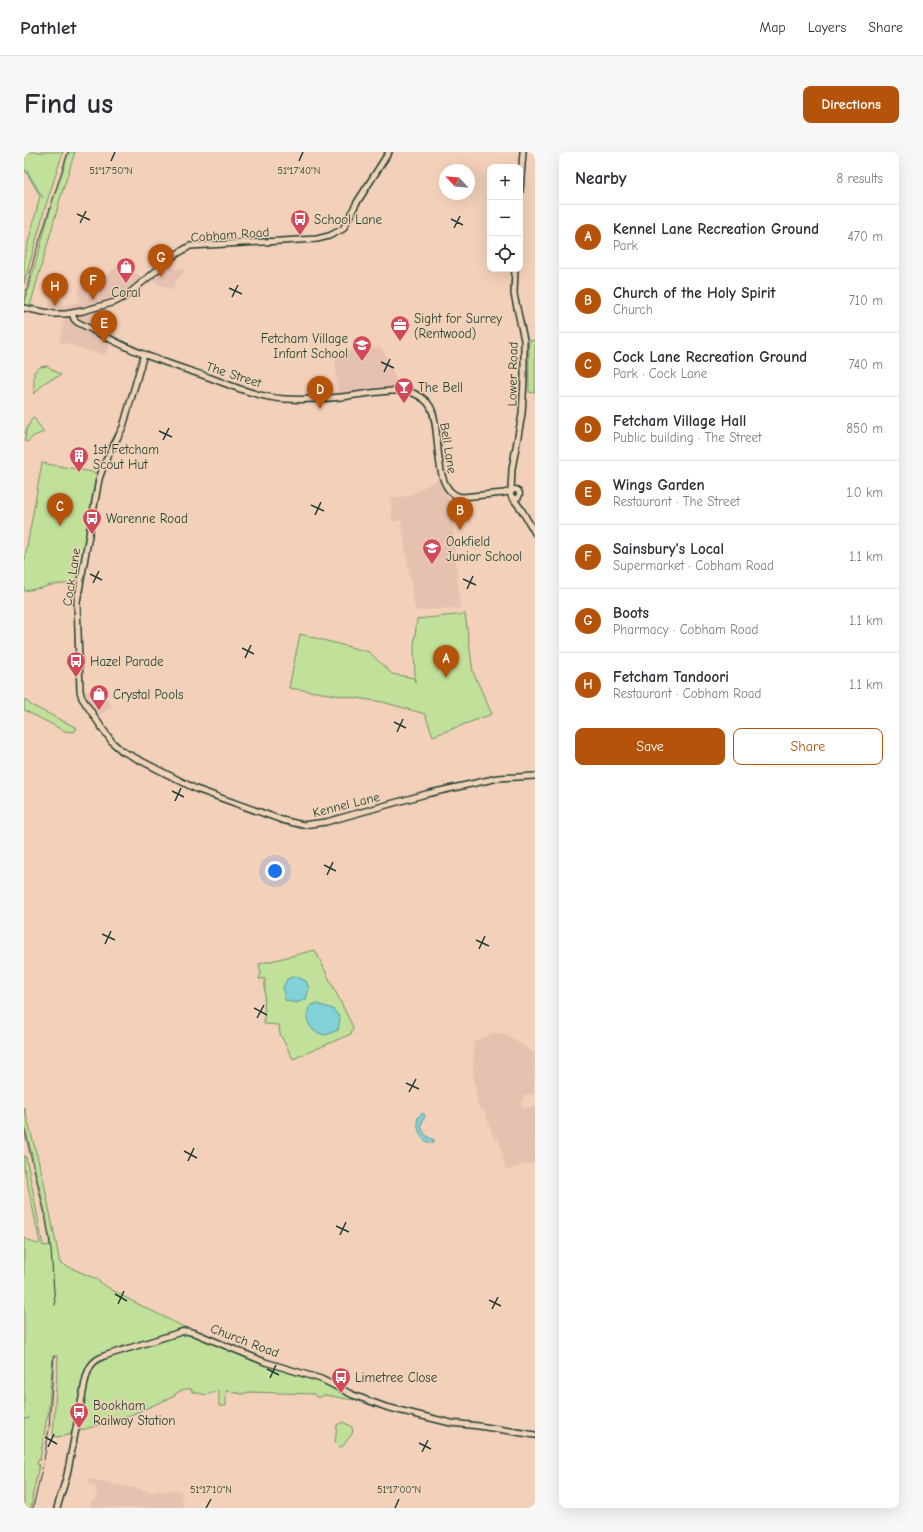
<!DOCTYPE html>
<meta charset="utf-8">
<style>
:root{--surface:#fff;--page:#f7f7f7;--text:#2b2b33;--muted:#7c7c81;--line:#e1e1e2;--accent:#b45309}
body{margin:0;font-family:"Comic Neue",sans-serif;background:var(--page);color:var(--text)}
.controls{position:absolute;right:12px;top:12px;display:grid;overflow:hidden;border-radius:8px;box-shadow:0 4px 16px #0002}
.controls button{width:36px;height:36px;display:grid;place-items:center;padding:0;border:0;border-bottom:1px solid var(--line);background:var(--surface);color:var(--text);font:20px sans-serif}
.compass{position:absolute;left:415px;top:12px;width:36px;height:36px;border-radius:50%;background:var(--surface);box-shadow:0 4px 16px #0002;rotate:296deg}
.you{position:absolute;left:251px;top:719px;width:14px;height:14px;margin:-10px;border:3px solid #fff;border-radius:50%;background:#1a73e8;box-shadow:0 0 0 6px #1a73e833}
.badge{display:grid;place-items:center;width:26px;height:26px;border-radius:50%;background:var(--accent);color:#fff;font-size:13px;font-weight:700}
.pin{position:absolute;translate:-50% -33px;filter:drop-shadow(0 1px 2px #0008)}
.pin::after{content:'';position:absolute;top:21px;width:14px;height:12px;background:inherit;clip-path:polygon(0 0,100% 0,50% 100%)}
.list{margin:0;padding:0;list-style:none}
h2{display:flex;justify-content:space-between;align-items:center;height:52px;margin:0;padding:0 16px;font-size:17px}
h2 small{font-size:13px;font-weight:400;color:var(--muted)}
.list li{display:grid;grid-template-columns:26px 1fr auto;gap:12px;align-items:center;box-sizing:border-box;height:64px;padding:0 16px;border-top:1px solid var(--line)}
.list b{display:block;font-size:15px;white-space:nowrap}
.list p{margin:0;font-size:13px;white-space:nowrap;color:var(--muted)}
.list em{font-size:13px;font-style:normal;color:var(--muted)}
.actions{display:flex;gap:8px;padding:12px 16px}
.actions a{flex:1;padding:9px 0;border:1px solid var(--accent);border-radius:8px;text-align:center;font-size:14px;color:var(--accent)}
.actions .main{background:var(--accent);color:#fff}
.icon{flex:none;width:22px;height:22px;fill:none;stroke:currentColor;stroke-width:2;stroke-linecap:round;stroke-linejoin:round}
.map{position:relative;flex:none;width:511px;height:1356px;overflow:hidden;border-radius:8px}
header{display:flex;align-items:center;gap:24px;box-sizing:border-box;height:56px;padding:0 20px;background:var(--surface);border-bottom:1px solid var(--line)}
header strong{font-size:19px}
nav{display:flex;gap:22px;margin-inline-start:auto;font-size:14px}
.intro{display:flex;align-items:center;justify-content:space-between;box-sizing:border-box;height:96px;padding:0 24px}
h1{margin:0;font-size:28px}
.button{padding:10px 18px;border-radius:8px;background:var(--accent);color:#fff;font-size:14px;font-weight:700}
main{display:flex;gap:24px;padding:0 24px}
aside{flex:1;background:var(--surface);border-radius:8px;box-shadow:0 4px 16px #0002}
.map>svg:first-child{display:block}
.built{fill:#e6c1b0}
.green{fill:#c1e099;stroke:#708e66}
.water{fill:#81d2d8;stroke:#5a9696}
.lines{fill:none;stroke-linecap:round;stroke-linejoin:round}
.stream{stroke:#5a9696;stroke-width:1}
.secondary-casing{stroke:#1f3d34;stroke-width:8}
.secondary{stroke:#f1d4b8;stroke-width:5}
.rail{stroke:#1f3d34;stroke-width:1}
.ticks{fill:none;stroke:#1f3d34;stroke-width:1.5}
.labels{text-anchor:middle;stroke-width:3;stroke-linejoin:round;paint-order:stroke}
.poi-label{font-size:13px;fill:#1f3d34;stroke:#f1d4b8;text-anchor:start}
.street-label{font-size:13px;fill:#1f3d34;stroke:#f1d4b8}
.ticks-label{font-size:10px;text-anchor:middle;fill:#1f3d34;stroke:#f1d4b8;stroke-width:3;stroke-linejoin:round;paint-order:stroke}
</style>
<header>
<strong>Pathlet</strong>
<nav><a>Map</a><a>Layers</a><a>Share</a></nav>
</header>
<div class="intro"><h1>Find us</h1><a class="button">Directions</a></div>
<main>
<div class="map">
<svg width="511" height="1356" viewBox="0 0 511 1356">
<rect width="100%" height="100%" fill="#f3d0b9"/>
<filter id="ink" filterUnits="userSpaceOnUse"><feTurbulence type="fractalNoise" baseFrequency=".025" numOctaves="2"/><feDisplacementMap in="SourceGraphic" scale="8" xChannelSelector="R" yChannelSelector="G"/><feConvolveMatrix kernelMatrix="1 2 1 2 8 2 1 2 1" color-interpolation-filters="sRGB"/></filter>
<g filter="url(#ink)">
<!-- built -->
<path class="built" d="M103,106L107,117L117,125L97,143L76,150L81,178L92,183L81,203L35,190L41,165L39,159H24L28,136L39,140L38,154L56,150L54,137L81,125Z
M146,114L149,116L162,118L153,128L148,138L128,129L129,127Z
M357,195L375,232L373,236L314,242L311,201Z
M415,327L424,347L434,353L428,365L436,456L391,459L377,368L368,370L367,346L386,343Z
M75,537L88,555L77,562H74L60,541Z
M469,881L480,882L511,901L510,942L499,943V949L497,950V954L500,956L511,955V1011L504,1012L482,1018L475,987L470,988L461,960L454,955L449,919L450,893L449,890Z
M65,1327L133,1341V1338L143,1341L144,1337L157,1339L159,1356H66L68,1349H71L73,1338L70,1334L64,1332Z"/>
<!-- green -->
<path class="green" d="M0,0H39L21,56L0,132V107L16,44L3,21L0,19Z
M45,0H51L37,44L6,154L0,153L29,48Z
M511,188V241L505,240V189Z
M23,214L37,223L21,230L10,242V220L16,215Z
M9,265L20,280L10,284L3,290L1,289L2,278Z
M18,311L74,321L54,431L27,433L17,436L0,439V411Z
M441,462L449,520L468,562L409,584L401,562L359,550L265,536L276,482L345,500L368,522L390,526L391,530L390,493L393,467Z
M0,547L7,553L53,576L50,580L41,579L0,558Z
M291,798L329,875L327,882L269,907L256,882L255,873L240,872L241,827H235L237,821L235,812Z
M0,955L19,1026L36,1111L72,1127L83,1135L106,1148L160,1175L161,1182L172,1184L292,1227L330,1247V1248L300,1243L297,1245H292L290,1242L225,1240L218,1242L203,1239H202V1254H195V1239C190,1239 190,1241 185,1242C181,1244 173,1240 168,1240L167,1237C161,1236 156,1239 151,1242V1244L104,1264L55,1279H48L45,1283L34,1285L29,1284L34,1204H29L24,1264L23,1265L16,1308H14L13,1312L15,1313L8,1346L9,1347L7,1356H0V1086L12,1092L16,1091L0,1015V1004L2,1005L7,1029L19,1094L27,1093L22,1063L0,970Z
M319,1270L328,1275L329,1280L319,1294L315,1295L311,1291L313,1273Z"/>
<!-- water -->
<path class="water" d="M271,824L282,829L285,836L282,847L272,851L261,848L259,836L263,827Z
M293,852L309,857L316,866L314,878L302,883C299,882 293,881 290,879C282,871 281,861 287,853Z
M399,961L401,964L397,973C399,981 402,985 410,988V991C397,992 392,976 394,965Z"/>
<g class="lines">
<!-- stream -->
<path class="stream" d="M0,17L3,19L19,46
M0,1267L5,1266"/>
<defs>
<path id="secondary" d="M496,39L499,0
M0,156L30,162H42L59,159L91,150L102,144L151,103L166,94L293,87L305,84L319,77L332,52L365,0
M48,161L50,167L53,170C75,181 96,193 119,202C141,211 164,218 187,226C210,235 235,245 260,247C277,248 300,247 317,245C336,243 373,235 389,241C396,244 402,247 406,254C419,276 406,341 438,345L480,341L487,339
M120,202L99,275L81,310L75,327L53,450L56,539L58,546L78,576L89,591L98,599L172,637L258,668L279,673L302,670L402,642L474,626L511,624
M486.5 342a4.5 4.5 0 1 1 9 0a4.5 4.5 0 1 1-9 0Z
M487,339L488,317L498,262L500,227V188L490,142L491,117
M488,345L497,357L511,381
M33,1356L43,1323L61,1230C64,1217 67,1209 80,1204L157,1180L162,1179L171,1181L241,1210L297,1227L329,1243L362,1255L427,1271L455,1274L511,1283"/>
</defs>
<!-- secondary casing -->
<use href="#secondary" class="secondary-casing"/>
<!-- secondary -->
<use href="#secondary" class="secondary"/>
<!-- rail -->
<path class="rail" d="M0,149L10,106L44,0
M0,976L21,1063L27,1098L31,1153
M9,1356L20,1308L25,1277L30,1204"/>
</g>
</g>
<!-- ticks -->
<path class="ticks" d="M87,9L91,0M275,9L279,0M53,62L66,68M427,67L439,73M56,71L62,59M430,76L436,64M205,136L218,142M208,145L214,133M357,210L370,216M360,220L366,207M135,279L148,285M139,288L145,276M287,353L300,359M291,363L297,350M66,422L78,428M439,427L452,433M69,431L75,419M443,437L449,424M218,496L230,502M221,506L227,493M370,570L382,576M373,580L379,567M148,639L160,645M151,649L157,636M300,713L312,719M303,723L309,710M78,782L91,788M452,788L465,794M81,792L87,779M455,797L461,784M230,856L243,863M233,866L240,853M382,931L395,937M385,940L392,927M160,999L173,1006M164,1009L170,996M312,1074L325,1080M316,1083L322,1070M91,1142L103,1149M465,1148L477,1154M94,1152L100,1139M468,1157L474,1145M243,1217L255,1223M246,1226L252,1213M21,1285L33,1292M395,1291L407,1297M24,1295L30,1282M398,1300L404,1288M182,1356L187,1347M371,1356L375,1347"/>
<!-- icons -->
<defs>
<symbol id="bus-pin" viewBox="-11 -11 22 30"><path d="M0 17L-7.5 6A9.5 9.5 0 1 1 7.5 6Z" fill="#d1495b" stroke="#f1d4b8"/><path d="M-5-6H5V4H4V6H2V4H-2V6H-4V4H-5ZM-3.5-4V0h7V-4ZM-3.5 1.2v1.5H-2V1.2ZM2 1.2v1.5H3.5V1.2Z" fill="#fff"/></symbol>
<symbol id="shop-pin" viewBox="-11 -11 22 30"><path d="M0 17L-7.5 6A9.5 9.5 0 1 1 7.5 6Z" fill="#d1495b" stroke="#f1d4b8"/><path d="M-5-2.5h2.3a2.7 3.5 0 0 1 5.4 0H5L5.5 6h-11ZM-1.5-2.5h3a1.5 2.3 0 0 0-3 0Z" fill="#fff"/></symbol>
<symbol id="office-pin" viewBox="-11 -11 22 30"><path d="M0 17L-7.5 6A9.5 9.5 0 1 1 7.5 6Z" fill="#d1495b" stroke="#f1d4b8"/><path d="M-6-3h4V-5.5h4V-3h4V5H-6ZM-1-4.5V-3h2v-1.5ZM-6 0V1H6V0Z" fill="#fff"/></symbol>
<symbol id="school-pin" viewBox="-11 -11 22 30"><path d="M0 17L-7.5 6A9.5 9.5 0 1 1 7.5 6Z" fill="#d1495b" stroke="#f1d4b8"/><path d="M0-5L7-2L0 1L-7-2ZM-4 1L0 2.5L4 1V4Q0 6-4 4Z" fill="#fff"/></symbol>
<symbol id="bar-pin" viewBox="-11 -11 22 30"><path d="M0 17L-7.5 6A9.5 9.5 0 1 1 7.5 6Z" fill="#d1495b" stroke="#f1d4b8"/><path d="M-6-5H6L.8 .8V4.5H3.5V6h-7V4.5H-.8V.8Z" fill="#fff"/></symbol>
<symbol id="building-pin" viewBox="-11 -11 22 30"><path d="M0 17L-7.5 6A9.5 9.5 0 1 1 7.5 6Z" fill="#d1495b" stroke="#f1d4b8"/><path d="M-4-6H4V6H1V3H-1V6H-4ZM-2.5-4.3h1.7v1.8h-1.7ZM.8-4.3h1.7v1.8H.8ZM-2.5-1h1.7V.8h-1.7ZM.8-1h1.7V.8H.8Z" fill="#fff"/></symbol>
</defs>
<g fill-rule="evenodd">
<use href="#bus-pin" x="265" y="56" width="22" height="30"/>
<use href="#shop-pin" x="91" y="104" width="22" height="30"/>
<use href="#office-pin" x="365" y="162" width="22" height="30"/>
<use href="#school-pin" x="327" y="182" width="22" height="30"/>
<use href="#bar-pin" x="369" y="224" width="22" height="30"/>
<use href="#building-pin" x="44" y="293" width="22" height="30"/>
<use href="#bus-pin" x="57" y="355" width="22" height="30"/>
<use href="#school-pin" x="397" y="385" width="22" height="30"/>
<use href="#bus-pin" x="41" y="498" width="22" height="30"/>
<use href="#shop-pin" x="64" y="531" width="22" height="30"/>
<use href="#bus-pin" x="306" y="1214" width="22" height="30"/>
<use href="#bus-pin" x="44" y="1249" width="22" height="30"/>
</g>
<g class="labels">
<!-- poi labels -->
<g class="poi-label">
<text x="290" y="72">School Lane</text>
<text x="102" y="145" text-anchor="middle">Coral</text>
<text x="390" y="171">Sight for Surrey<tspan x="390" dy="15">(Rentwood)</tspan></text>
<text x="324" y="191" text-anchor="end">Fetcham Village<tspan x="324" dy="15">Infant School</tspan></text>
<text x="394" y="240">The Bell</text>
<text x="69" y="302">1st Fetcham<tspan x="69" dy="15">Scout Hut</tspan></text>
<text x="82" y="371">Warenne Road</text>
<text x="422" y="394">Oakfield<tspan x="422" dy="15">Junior School</tspan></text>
<text x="66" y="514">Hazel Parade</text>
<text x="89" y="547">Crystal Pools</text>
<text x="331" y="1230">Limetree Close</text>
<text x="69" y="1258">Bookham<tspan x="69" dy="15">Railway Station</tspan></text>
</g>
<!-- street labels -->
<g class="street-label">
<text transform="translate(206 82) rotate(-4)" y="5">Cobham Road</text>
<text transform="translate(210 222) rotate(18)" y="5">The Street</text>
<text transform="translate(488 222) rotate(-89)" y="5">Lower Road</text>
<text transform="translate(425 296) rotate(81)" y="5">Bell Lane</text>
<text transform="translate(47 425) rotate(-81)" y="5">Cock Lane</text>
<text transform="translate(322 652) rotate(-14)" y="5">Kennel Lane</text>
<text transform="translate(221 1188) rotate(21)" y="5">Church Road</text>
</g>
</g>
<g class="ticks-label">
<text x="87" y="22">51°17'50"N</text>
<text x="275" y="22">51°17'40"N</text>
<text x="187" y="1341">51°17'10"N</text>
<text x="375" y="1341">51°17'00"N</text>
</g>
</svg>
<div class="controls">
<button>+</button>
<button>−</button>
<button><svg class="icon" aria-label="locate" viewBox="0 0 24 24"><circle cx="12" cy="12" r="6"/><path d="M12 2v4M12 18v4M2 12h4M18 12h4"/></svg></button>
</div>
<svg class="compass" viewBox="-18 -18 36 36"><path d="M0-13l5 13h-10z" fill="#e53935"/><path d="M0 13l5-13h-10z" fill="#7c7c81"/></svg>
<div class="you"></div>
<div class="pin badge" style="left:422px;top:526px">A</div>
<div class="pin badge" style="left:436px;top:378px">B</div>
<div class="pin badge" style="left:36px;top:374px">C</div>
<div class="pin badge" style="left:296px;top:257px">D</div>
<div class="pin badge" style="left:80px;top:191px">E</div>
<div class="pin badge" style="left:69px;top:148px">F</div>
<div class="pin badge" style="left:137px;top:125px">G</div>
<div class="pin badge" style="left:31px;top:154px">H</div>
</div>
<aside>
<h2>Nearby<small>8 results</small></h2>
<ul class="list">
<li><span class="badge">A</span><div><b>Kennel Lane Recreation Ground</b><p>Park</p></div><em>470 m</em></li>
<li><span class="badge">B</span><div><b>Church of the Holy Spirit</b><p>Church</p></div><em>710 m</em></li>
<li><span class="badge">C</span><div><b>Cock Lane Recreation Ground</b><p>Park · Cock Lane</p></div><em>740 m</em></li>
<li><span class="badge">D</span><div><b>Fetcham Village Hall</b><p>Public building · The Street</p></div><em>850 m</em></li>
<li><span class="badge">E</span><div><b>Wings Garden</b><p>Restaurant · The Street</p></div><em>1.0 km</em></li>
<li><span class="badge">F</span><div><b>Sainsbury's Local</b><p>Supermarket · Cobham Road</p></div><em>1.1 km</em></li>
<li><span class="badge">G</span><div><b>Boots</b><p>Pharmacy · Cobham Road</p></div><em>1.1 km</em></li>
<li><span class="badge">H</span><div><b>Fetcham Tandoori</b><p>Restaurant · Cobham Road</p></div><em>1.1 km</em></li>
</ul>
<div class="actions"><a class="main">Save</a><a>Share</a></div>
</aside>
</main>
